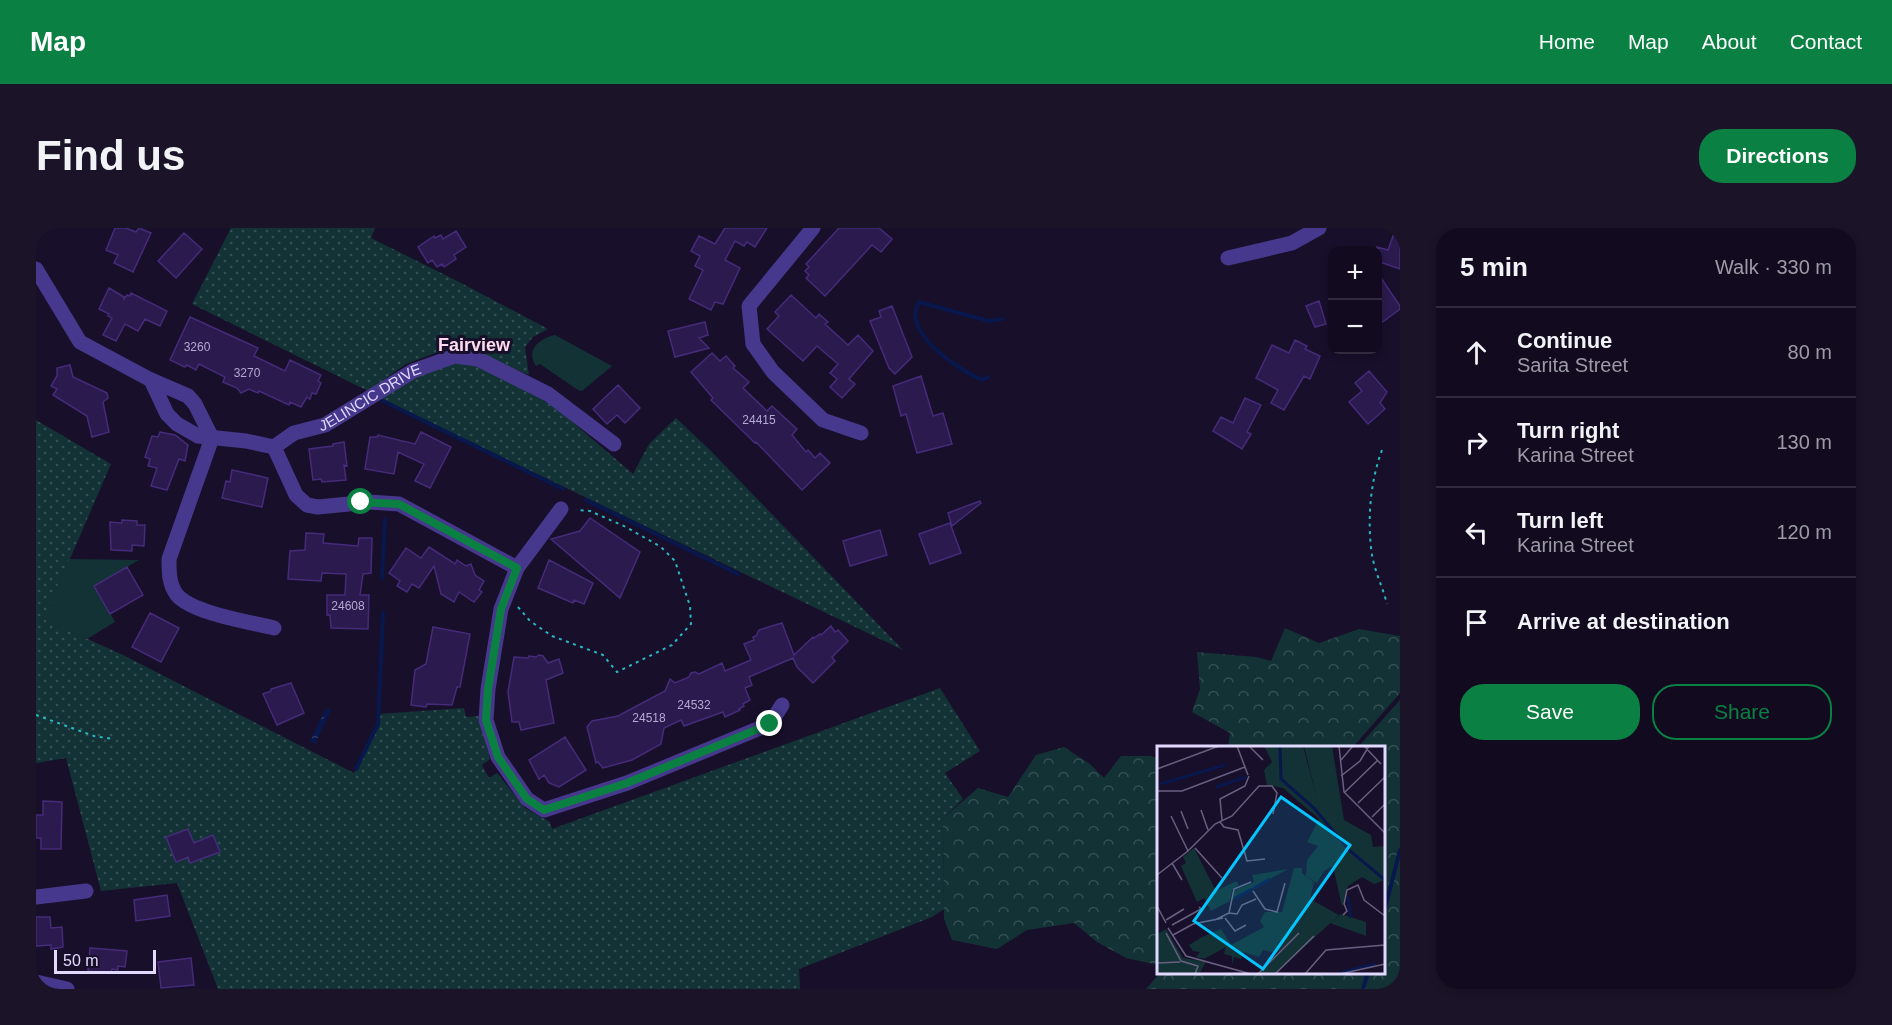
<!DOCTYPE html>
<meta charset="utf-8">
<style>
:root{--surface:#120b20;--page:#1b1429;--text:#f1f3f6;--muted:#9c9ba5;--line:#312b3e;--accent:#0b8043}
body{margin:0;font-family:Helvetica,sans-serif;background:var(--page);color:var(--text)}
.controls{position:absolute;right:18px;top:18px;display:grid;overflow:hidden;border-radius:12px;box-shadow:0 3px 9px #0003}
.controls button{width:54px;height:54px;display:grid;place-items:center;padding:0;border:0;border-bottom:2px solid var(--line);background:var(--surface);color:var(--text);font:30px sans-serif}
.scale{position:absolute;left:18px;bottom:15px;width:102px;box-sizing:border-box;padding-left:6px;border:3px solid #e2d9ff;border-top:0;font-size:16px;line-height:21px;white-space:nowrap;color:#e2d9ff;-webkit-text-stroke:4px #180f2b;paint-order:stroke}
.stop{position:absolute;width:18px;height:18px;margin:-14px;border:4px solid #0b8043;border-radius:50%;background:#fff}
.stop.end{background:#0b8043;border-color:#fff;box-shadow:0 2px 6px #0008}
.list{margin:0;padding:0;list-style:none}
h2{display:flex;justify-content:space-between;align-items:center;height:78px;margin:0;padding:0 24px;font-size:26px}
h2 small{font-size:20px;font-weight:400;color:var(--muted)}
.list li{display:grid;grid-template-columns:39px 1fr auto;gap:18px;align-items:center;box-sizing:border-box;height:90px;padding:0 24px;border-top:2px solid var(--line)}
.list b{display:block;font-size:22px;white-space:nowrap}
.list p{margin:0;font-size:20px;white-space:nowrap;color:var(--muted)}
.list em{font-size:20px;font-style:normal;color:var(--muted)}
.actions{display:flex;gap:12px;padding:18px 24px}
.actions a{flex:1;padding:14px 0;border:2px solid var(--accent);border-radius:24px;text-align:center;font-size:21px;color:var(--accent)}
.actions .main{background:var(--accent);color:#fff}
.icon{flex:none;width:33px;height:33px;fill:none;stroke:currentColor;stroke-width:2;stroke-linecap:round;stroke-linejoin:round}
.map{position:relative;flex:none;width:1364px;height:761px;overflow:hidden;border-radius:24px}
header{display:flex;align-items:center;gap:36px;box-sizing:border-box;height:84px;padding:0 30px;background:var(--accent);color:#fff}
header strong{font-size:28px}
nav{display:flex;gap:33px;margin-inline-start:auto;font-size:21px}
.intro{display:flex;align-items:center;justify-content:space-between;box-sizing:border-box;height:144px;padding:0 36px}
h1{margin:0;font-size:42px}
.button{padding:15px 27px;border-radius:24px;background:var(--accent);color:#fff;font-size:21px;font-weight:700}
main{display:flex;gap:36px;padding:0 36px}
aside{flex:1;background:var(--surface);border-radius:24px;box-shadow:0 3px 9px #0003}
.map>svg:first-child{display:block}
.grass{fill:url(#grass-dots)}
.forest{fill:url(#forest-crowns)}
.garden{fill:#123235}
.water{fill:url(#water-ripples)}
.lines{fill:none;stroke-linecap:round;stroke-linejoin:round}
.stream{stroke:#08174c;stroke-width:4}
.building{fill:#2b1a4d;stroke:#452b7a;stroke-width:1.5}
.path{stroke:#29b8c3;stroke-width:2;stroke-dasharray:3 4.5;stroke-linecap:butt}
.minor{stroke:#46388c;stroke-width:15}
.route{stroke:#0b8043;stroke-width:8}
.labels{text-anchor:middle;stroke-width:6;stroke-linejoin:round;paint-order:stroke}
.number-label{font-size:12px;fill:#b4a9d2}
.street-label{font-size:15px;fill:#e2d9ff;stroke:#180f2b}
.quarter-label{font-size:18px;font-weight:bold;fill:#ffdbed;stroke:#180f2b}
.inset-river{fill:none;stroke:#08174c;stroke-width:3}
.inset-road{fill:none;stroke:#696080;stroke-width:1.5}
.view{fill:#05c5ff;fill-opacity:0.15;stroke:#05c5ff;stroke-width:3}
.inset-edge{fill:none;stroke:#e2d9ff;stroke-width:3}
</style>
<header>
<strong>Map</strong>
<nav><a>Home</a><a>Map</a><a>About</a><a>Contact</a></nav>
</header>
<div class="intro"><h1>Find us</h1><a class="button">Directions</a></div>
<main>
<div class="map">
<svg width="1364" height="761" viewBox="0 0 1364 761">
<defs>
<pattern id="grass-dots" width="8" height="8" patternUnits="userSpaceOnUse" patternTransform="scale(1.5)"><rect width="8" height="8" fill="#123235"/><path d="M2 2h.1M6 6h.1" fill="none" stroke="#344f53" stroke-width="1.8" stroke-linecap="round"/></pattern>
<pattern id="forest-crowns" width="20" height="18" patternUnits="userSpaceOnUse" patternTransform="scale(1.5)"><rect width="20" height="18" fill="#123235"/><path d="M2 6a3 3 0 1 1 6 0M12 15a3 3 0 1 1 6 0" fill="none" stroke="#344f53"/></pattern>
<pattern id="water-ripples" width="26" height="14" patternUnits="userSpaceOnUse" patternTransform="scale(1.5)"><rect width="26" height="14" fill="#08174c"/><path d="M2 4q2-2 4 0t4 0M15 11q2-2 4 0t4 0" fill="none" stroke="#2c3867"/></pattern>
</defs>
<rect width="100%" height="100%" fill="#180f2b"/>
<!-- grass -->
<path class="grass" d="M195,0H339L335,10L427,56L512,101L497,109L489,119L493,147L421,117L370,136L332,163L156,76Z
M418,133L438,134L485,157L526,185L597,246L613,216L640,190L675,223L867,422L347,172L342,168L386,143Z
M0,192L75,236L8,391L87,427L318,545L342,496V486L428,480L430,489L443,488L454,531L446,537L453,550L461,545L489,580L514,594L516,601L904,460L944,523L909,545L927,571L907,590L908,681L896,689L763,741L764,761H182L141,655L65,663L30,530L0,535Z"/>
<!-- forest -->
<path class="forest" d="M1249,400L1283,415L1323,401L1364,408V465L1317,519H1192L1194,505L1156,484L1164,461L1161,424L1220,429L1235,433Z
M1364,472V761H1110L1124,745L1348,744V520L1322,519Z
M1028,519L1054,536L1068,550L1085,528H1114L1122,530V737L1090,730L1061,714L1038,695L991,702L961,721L916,712L908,691L907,590L942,560L972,569L1000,527Z"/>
<!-- garden -->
<path class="garden" d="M519,107L576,138L546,163L542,162L504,136L500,138C489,122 504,110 519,107Z
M33,331L103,332L59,358L79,394L51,411L7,391Z"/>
<!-- water -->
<path class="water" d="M290,480L295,482L279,516L274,513Z"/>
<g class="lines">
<!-- stream -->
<path class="stream" d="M952,149L946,152C922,141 865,105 883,74L953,93L967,91
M347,173L527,261
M550,272L702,346
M346,350L349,291
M320,541L342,496L347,385
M1348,684L1364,622
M1327,761L1332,744"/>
</g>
<!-- building -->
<path class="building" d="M79,0H90L100,4L103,0L115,5L97,44L78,35L82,27L70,22Z
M689,0H731L719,19L711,14L708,18L699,13L689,32L704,40L687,76L679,74L675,82L653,71L667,42L659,38L664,28L655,23L663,8L679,16Z
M803,0H843L856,11L845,24L836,17L789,68L770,50L773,47L769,43L773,39L770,36Z
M1360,0H1364V41L1341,33V19L1352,22Z
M420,3L430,19L418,27L420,31L408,39L406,36L401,39L396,32L392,35L382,19L398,8L399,10L405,7L407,11Z
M148,5L166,21L140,50L122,33Z
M1341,44L1364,78V81L1341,98Z
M73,60L88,69V71L91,67L94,68L95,65L131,83L124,98L109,91L102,103L89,96L80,113L67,107L76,90L72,88L73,86L63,81Z
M755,67L780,90L783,86L792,94L789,96L812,117L822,107L837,123L813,151L819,156L806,170L794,159L801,151L794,145L802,136L781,118L767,133L731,101L743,88L739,84Z
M1283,73L1290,96L1279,99L1270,78Z
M856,78L876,129L859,146L853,140L834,93L845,89L843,83Z
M154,89L222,120L218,128L249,143L254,132L285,147L282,153L285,155L280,166L276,165L274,171L271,169L265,179L254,174L253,177L223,163L222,165L213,161L205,165L201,160L187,154L189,149L163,136L160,142L151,137L149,139L134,132Z
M669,94L672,107L663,110L673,120L639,129L632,103Z
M1259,112L1271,118L1269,121L1284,128L1274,151L1268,148L1248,182L1235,175L1242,162L1220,150L1236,117L1253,125Z
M676,125L684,133L690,128L699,138L697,140L713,154L707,160L731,183L736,178L761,201L756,207L770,224L772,222L779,230L784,225L794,235L766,262L720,214L719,215L675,172L677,170L655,144Z
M34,137L37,149L71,165L72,170L67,174L73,204L56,209L51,188L17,167L21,161L15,158L21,148V140Z
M1333,143L1351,164L1344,175L1349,181L1332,196L1313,174L1326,163L1319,155Z
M885,148L897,188L907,185L916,216L881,225L870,186L865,188L857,158Z
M582,157L604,180L589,195L581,187L571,196L557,181Z
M1209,170L1225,177L1211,204L1215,206L1206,221L1177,203L1185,189L1197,195Z
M124,204L139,207L152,217L149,233L143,231L131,262L115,258L121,240L112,238L114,231L109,229L116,208L122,209Z
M385,204L415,219L394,260L379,253L388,236L362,224L358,246L329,241L334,209H341L342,207L379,216Z
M308,214L311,238L308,237L310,252L286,254L285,251L277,252L273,221L297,218V216Z
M196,242L232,250L226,279L186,270L190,253L194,254Z
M944,273L945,275L916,298L912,285Z
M554,290L604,324L584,370L515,311L544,303Z
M86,292L101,293V297H109L108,318L96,317V323L75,322L74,294L86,295Z
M914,295L925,325L894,336L883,306Z
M844,302L851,327L814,338L807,313Z
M270,305L288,306L287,315L322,318L323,310H336L335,345L327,346L324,367H333L332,401L295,400L294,387H291V367H309L310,346L286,345L285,353L252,351L254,323L269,322Z
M393,319L419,336L421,332L430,338L435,336L439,347L448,353L443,362L446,364L438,374L423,364L418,374L405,366L398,338L383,360L376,356L371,364L361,358L364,353L353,345L370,320L385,330Z
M513,332L557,355L548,376L538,372L537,375L502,360Z
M91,339L107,367L74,386L58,358Z
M114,385L143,400L125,434L96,419Z
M746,395L758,427L777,409L778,410L784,406L785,407L795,398L799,404L802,402L812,413L796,429L799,433L777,455L761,439L757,430L713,449L716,457L709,460L714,472L707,476L708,478L703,481L704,482L689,489L687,484L648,498L645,492L628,500L625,516L596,532L567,540L562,534L560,535L551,499L556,493L582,488L629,463L634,451L639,455L653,449L655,445L659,444L663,446L686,435L689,443L715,432L708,416L718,412L717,409L720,408L723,402Z
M397,399L434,406L424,459H421L416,477L391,476L390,479L375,477L379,442L390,436Z
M503,427L507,428L512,435L523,431L527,445L510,452L518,495L485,502L483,494H476L472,464L478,429L492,430L493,428L500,429Z
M255,455L268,485L241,497L227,466L235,463V461Z
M529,509L550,542L523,559L513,555L508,547L503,551L493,532Z
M7,573L26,574L25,621H5V610H0V587H7Z
M152,601L158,615L177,607L184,624L154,635L152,629L140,634L130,609Z
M131,667L134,688L100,693L98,672Z
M0,689H14L15,700L26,699L27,719L15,721V717L0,718Z
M54,720L91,723L89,739L82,738V742L76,741L75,745L52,743Z
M155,730L158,757L125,760L122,734Z"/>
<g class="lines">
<!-- path -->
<path class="path" d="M1346,222C1334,254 1331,293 1336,327C1339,344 1347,360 1351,376
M482,379L494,393L516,408L567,427L581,444L636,417L655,396L654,378L639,333L625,319L590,299L554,283L540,282
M0,487L58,508L77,511"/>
<!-- minor -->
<g class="minor">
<path d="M777,0L713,78L717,116L737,144L787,192L825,205"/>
<path d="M1192,30L1256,15L1283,0"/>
<path d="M0,41L44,114L115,152L152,168L159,176L176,210"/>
<path id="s1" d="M115,152L131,186L141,196L162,208L210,213L238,219L258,205L289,197L377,143L419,128L442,131L512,166L578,216"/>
<path d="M176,210L133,331C133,344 133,357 141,367C156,385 214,394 238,400"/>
<path d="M238,219L260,267L271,277L282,279L333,274L363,276L481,340"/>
<path d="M525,281L481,340L465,381L452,461L450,492L462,529L491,571L508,582L591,555L734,496L746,477"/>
<path d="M0,669L50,663"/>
<path d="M0,754L31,761"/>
</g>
</g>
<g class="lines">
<!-- route -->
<path class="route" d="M325,274L363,276L481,340L465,381L452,461L450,492L462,529L491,571L508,582L591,555L734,496"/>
</g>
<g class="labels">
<!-- number labels -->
<g class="number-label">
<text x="161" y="123">3260</text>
<text x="211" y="149">3270</text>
<text x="723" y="196">24415</text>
<text x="312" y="382">24608</text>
<text x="658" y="481">24532</text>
<text x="613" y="494">24518</text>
</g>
<!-- street labels -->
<g class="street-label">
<text dy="5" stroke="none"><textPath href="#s1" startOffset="262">JELINCIC DRIVE</textPath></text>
</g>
<!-- quarter labels -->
<g class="quarter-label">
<text x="438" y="123">Fairview</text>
</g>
</g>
<!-- overview -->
<g transform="translate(1121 518)">
<rect width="228" height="228" fill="#180f2b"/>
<path d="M37,102L59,145L79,135L82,139L75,144L73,155L54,165L47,152L40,156L24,120L29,117L26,111ZM137,122H145V127L157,136L153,153L182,169L118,228H102L144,186L120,207L106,204L102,211L87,206L84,213L77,211L75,219V210L67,208L69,201L47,213L39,211L43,206L36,205L32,199L45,191L64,183L74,199L107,181L103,175L108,166H125ZM131,123L75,154L76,145L97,136L95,129Z" fill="#123235"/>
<path d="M107,0H146L160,52L147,0H175L187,74L214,89L216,101L228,100V134L217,138L205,131L191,140L185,161L176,120L167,125L160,137L149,130L150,114L161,100L150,96L162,73L126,42L110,39L107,24L115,16ZM184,168L209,176V190L173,177Z" fill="#123235"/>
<path d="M9,183L26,212L49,216L42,228H0V188Z" fill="#123235"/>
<path class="inset-river" d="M123,0L124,33L157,62L192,104L228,134M3,38L68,19M59,41L89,31M97,142L113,133M191,151L194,172M77,153L95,143M185,226L218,218"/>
<path class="inset-road" d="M80,0L91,29M92,0L106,14M182,0L187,46L228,87M207,0L224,18M184,14L196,0M0,23L62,0M184,30L203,15L212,0M0,45H25L88,21M188,46L221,14M201,57L228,31M44,64L51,84M24,65L31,83M14,70L31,105M215,71L228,58M65,74L63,53L88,40L92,30M63,76L67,81L81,84L90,115L108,113M38,102L65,132M15,117L25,134M0,129L31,105L58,78L75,70L102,40H115L120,47L116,68M96,145L108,163L120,166L128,137M0,160L9,177M72,167L80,168L85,159L99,153M186,169L190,165L187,158L190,144L201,139L207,154L228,170M68,172L78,185L89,179M9,174L27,163M58,174L72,167L77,143L94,136M15,179L44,163L42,161M11,182L29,210L94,228M9,187L24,215L41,220L38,228M16,189L36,178L66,172M0,217L23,216M101,228L142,187M118,228L157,190M148,228L169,204L228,199M183,228L228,218"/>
<path class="view" d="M124,51L193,99L106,223L37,175Z"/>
<rect width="228" height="228" class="inset-edge"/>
</g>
</svg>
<div class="controls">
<button>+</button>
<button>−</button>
</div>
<div class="scale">50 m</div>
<div class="stop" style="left:325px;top:274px"></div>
<div class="stop end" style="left:734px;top:496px"></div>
</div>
<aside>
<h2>5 min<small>Walk · 330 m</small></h2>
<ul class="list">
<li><svg class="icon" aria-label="ahead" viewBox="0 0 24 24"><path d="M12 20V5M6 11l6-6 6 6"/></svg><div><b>Continue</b><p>Sarita Street</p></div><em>80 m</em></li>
<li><svg class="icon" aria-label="right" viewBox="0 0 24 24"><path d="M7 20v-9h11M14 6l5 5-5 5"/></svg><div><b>Turn right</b><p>Karina Street</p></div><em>130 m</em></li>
<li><svg class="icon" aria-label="left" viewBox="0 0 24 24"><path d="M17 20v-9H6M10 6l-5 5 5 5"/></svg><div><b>Turn left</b><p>Karina Street</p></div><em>120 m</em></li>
<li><svg class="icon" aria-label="arrive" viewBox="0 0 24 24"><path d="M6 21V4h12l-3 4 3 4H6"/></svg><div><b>Arrive at destination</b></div></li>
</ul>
<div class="actions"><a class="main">Save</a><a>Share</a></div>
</aside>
</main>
